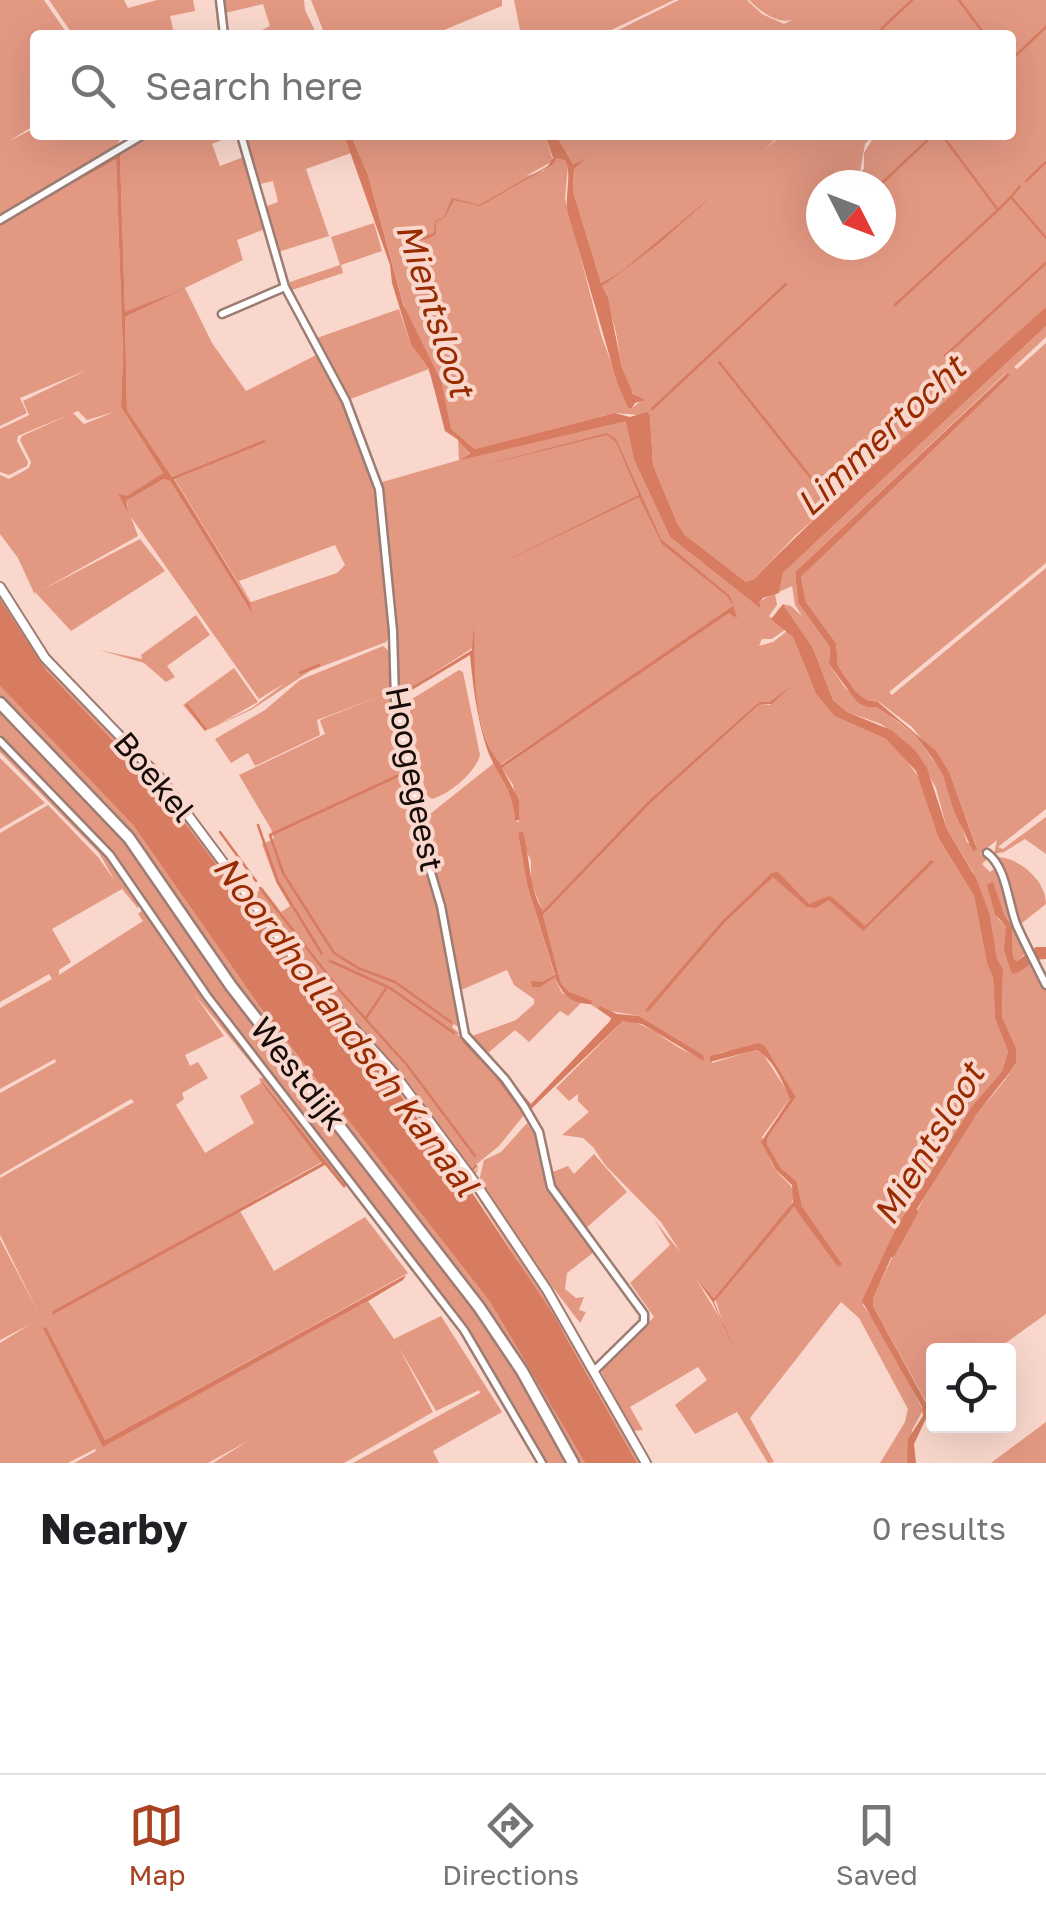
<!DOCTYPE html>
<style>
:root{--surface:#fff;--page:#f2f2f2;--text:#202124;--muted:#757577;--line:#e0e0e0;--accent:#a94220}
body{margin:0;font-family:"Golos Text",sans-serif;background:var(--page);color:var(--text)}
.controls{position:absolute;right:30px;bottom:30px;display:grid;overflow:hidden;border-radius:10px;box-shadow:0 10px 40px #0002}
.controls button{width:90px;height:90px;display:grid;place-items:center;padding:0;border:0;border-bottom:2px solid var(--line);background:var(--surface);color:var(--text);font:50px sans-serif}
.compass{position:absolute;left:806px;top:170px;width:90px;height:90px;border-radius:50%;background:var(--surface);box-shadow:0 10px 40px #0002;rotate:132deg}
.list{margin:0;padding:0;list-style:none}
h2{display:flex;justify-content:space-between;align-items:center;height:130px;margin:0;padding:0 40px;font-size:42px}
h2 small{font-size:32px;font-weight:400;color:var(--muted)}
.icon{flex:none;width:55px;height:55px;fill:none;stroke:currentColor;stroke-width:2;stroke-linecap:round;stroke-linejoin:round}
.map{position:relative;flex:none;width:1046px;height:1463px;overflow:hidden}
.search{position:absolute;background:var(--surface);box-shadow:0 10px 40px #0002;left:30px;right:30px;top:30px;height:110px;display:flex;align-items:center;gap:25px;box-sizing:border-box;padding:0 35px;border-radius:10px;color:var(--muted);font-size:38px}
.sheet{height:310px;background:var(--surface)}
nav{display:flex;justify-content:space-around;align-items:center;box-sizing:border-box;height:140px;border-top:2px solid var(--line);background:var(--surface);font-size:28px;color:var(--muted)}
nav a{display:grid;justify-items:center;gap:5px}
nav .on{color:var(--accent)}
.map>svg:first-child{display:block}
.green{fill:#e39882;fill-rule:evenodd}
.water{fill:#d77c60}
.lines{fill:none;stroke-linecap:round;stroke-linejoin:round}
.stream{stroke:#d77c60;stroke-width:2.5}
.canal{stroke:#d77c60;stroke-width:6}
.minor-casing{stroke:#9c7d74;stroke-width:11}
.tertiary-casing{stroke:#9c7d74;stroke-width:12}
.primary-casing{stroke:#9c7d74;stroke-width:15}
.minor{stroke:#fff;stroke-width:6}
.tertiary{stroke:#fff;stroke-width:8}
.primary{stroke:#fff;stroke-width:10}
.labels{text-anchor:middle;stroke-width:8;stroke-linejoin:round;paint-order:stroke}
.street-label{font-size:32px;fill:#160b08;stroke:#f9d7cc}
.water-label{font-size:35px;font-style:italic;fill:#982b00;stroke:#f9d7cc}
</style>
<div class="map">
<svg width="1046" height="1463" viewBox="0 0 1046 1463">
<rect width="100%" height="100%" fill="#f9d7cc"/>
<!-- green -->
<path class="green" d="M0,0H44L68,35H35V125L9,141L35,128V135L122,137L115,147L0,217Z
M49,0H124L128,8L157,0H193L195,11L170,16L174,34L172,35H73Z
M222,0H304L305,10L317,35H261L260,31L270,26L263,4L225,13Z
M311,0H502V6L432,35H325Z
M514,0H674L601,35H521Z
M679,0H747L762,14L784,24L792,20C776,24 760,11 749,0H1046V307L885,457L795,536L754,579L746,582L685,535L677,523L653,465L650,416L615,413L475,449L451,429L403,303L368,175L351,135H545L553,161L526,176L543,171L557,158L566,161L568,166L565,198L601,335L628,408H632L641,401C620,384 621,357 616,333C613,317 606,302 601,286L659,244L726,184L620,272L601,283L573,191L574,169L581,161L573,164L556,135H780L762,152L782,135H873L865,144L860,172L864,169V153L875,135H1011V35H789L791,31L785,35H608ZM821,185H881V245H821Z
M151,135H234L212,144L220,166L246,156L265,229L237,240L243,260L185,288L212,343L246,391L318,354L345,405L376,486L391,633L386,642L310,671L251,710L205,731L183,705L234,668L258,702L217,725L252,708L285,683L259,699L131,517L138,536L40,591L140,539L165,571L71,631L35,592V595L18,558L0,534V475L9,479L29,468L31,462L20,440L22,436L73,413L84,424L114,412L87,420L78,411L18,436L17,441L28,462L27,466L9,475L0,472V429L29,415L23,401L87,370L20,398L27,413L0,426V224L116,158L123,355L121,407L163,473L127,497L122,496L129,510L126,501L164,479L170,481L247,605L250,602L174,478L265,440L172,477L127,410L125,317L179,290L125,313L120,155ZM335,545L345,565L337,573L251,602L239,581Z
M259,135H344L351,153L306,169L329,236L278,252L267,206L278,202L273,181L260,184L245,140Z
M374,223L382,251L341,265L343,273L289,291L290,282L340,265L331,237Z
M399,309L411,345L429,369L348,400L314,339Z
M1046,326V337L1014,367L1017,369L1046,343V563L889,692L892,695L1046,568V809L998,847L1003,849L1046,817V854L1025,839L1004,852L994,854L997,840L980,854L989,857L982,864L990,872L994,869L1027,952L1017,961L1013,958L1012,926L1005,916L993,883L998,919L1006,927L1012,974L1032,961L1046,991V1314L996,1350H934L933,1401L928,1405L873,1306V1299C899,1239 932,1182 968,1126C983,1104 1003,1086 1016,1063L1002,1017L1003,969L997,960L990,915L973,872L947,829L936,788L915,750L881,724L847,712L833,700L813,648L783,604L791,606L802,616L795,605L792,586L779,592L783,573ZM1006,373L1009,375L983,402L801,577L806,602L836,643L838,666L856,692L867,700L879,702L912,727L950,774L977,848L967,842L944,775L915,735L877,706L846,689L829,664L830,647L798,603L795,572Z
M620,420L627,421L634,460L670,537L761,609L758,602L775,593L777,605L769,616L786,629L772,639H762L759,646L773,642L787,631L793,637L816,694L834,716L886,739L899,750L920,779L939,839L974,896L987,964L993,975L995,1019L1008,1051L1002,1071L972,1106L897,1226L863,1305L879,1328L923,1410L912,1430L907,1463H880L905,1422L908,1409L859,1318L841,1302L750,1418L774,1462L768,1463L737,1412L695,1434L675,1405L707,1380L698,1367L630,1407L643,1430L631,1431L600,1369L654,1317L630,1283L670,1245L655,1221L681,1253L661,1222L605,1165L593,1147L583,1138L562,1135L589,1112L578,1101V1094L569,1101L556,1088L623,1021C654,1021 674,1054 702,1055L639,1016L598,1009L569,992L561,983L543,915L651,803L759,705H770L794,682L770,703L760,702L754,706L649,800L543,912L531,882V861L518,833L527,885L557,983L562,993L581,1003L568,1016L560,1011L529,1042L515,1030L488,1053L472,1036L516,1020L534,1004V999L514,985L507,970L461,990L444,900L429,850L425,818L494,763L514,798L515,821L519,822L513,785L502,768L733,610L500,765C478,735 472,684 474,647L398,696L379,483L459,460L458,439L470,455ZM765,1046L796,1097L768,1137L767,1144L781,1168L797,1182L802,1206L842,1264L794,1207L715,1299L724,1325L695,1277L714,1298L791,1205C799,1185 786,1184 776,1170C769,1161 766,1147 762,1137L791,1097L763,1054L755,1050L712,1063L710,1058L722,1052Z
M0,592L33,645L171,796L228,877L387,1070L467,1175L564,1323L643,1463H637L564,1333L464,1177L387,1077L314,993L159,789L46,670L0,599Z
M196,615L210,635L167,666L175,677L166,682L144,663L99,650L142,659L141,655Z
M383,646L390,652L392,694L437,897L461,1029L454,1024L452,1027L459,1033L457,1036L461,1035L507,1085L537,1132L543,1170L549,1187L594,1252L567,1273L565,1289L576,1298L584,1297L579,1310L586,1312L580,1323L551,1285L548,1286L479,1181L484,1160L501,1152L527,1123L533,1132L524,1115L499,1146L472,1168L475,1171L479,1165L475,1177L380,1051L341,1011L253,897L262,887L281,912L290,906L276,882L262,844L274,839L271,829L239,775L325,734L320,721L322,719L386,694L317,720L320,735L255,766L248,753L231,763L215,739L265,710L300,680Z
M459,670L463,672L480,755C475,773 450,794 432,799L426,795L409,718L412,699Z
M0,686L133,825L260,1007L490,1302L585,1463H576L523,1368L216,961L155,870L0,699Z
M0,707L126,839L503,1346L569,1463H545L467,1329L209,993L111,853L0,737Z
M0,745L107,856L141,904L136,909L137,907L122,889L52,929L71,962L59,970V975L143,921L189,987L138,914L143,910L262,1072L260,1074L194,994L224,1036L185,1055L190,1066L198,1062L208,1078L182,1093L184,1099L176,1105L205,1153L254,1123L240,1096L261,1083L259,1079L266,1076L349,1184L346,1186L264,1083L262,1084L322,1162L52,1313L240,1211L274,1271L365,1217L408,1273L105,1440L46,1328L104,1446L368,1301L394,1339L441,1316L502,1412L433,1451L439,1463H353L480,1393L479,1390L436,1411L398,1346L433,1412L344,1463H213L248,1441L208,1463H74L96,1451L95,1449L68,1463H0V1343L29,1325L0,1340V1239L38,1312L0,1235V1178L134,1102L131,1099L0,1175V1093L56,1062L55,1059L0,1089V1008L52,979L49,974L0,1002V833L48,805L98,857L115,881L99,853L0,752Z
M0,758L45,803L0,829Z
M999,857C1021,859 1046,881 1046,904L1022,923L1017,919L997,859Z
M594,1154L627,1192L585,1229L552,1185L550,1173L568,1166L574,1174Z
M1046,1422V1463H991Z"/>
<!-- water -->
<path class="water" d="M148,135L120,155L125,312L185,288L125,317L127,410L172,477L264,440L266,442L174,479L250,603L252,613L170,481L164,479L126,501L128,512L118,494L127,496L163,473L121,407L123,355L116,159L0,224Z
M344,135H351L368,175L403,304L441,381L451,429L475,449L615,413L630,417L647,412L650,416L653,465L677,523L685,535L746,582L754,579C818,512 889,453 957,390L958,386L1046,307V326L783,573L779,593L763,598L759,602L761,609L670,537L634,460L626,421L460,460L470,454L457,439L445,431L429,369L411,345L392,283L390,265Z
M545,135H556L573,164L585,159L574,169L573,191L601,283L620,272L726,184L659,244L602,286L608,298L622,368L633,394L645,400L635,403L632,408H628L617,382L568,213C564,196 572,176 566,161L557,158L552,165L480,206L454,200L445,217L436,222V234L428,239L406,242L434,233L435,221L444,217L452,198L479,205L548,166L553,158Z
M1007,373L1010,375L983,402L801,577L806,602L836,643L838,666L856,692L867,700L878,702L936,751L950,774L977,849L973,851L954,811L943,775L933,759L915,735L899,722L877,707H867L857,702L829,664L830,647L798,603L795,572Z
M607,433L616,439L661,539L730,596L737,618L729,613L502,768L519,800V820L515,821C513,785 498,779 487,749C477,718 473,687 470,655L402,696L400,694L472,650L474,625C475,668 471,729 501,765L733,606L727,596L662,544L639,497L481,573L639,495L616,442L607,435L480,466Z
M0,599L46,670L159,789L314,993L387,1077L461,1177H465L463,1179L553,1314L637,1463H585L490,1302L260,1007L133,825L0,686Z
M783,604L813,648L833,700L847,712L891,730L915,750L927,768L947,829L976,878L990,915L997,959L1003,969L1002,1017L1016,1049V1063L1010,1072L976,1115L915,1212L897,1244L873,1299V1306L930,1410L914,1444L916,1463H907L908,1439L923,1416L922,1407L862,1301L897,1226L972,1106L1002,1071L1008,1051L995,1019L993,976L987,964L974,896L939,839L916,771L886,739L834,716L816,694L793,637L771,619Z
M795,682L772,704L759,705L651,803L543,915L561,983L569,992L592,1001L591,1004C572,1004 562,995 555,977L540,987H532L531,981L542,982L555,975L527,885L518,833L523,832C530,858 529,889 543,911L649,800L754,706L760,702H770Z
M931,860L934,862L863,931L829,900L816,908L807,907L773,877L725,922L648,1012L645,1010L723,920L772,873L778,872L809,904L829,896L833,898L865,926Z
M993,882L1005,916L1012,926L1013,958L1017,961L1036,947H1046V959C1031,958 1027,971 1012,974L1004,950L1006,927L995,914L987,885Z
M600,1006L617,1014L639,1016L703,1055L704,1061L642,1024L623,1021L531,1109L512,1082L531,1104L610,1021L611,1018L598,1009Z
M758,1043L765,1046L796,1097L768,1137L767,1144L781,1168L797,1182L802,1206L842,1264L838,1267L794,1207L714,1302L737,1354L712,1301L695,1277L714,1298L793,1202L792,1185L776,1170L761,1142L790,1099C783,1082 773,1058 756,1050L710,1062V1056Z
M263,1082L346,1186L344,1188L325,1165L52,1315L53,1311L322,1163L262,1084Z
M406,1275L403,1280L368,1301L103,1447L43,1328L46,1327L105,1440Z"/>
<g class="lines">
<!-- stream -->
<path class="stream" d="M959,0L985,35
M875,35L912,0
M1011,60L1046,27
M942,135L998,210L1011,197L1046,238
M1026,181L1046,162
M880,185L933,135
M1012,196L1020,186
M895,305L997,211
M945,356L1046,263
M719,362L831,503
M652,409L786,284
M300,673L319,665
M187,705L205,729
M404,773L270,835L283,873L334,953L358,968L395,982L451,1022
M258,825L278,882L322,954
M220,832L256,881
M260,888L342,993L407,1065L475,1156
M330,961L390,988L454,1033
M366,1018L387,987
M464,1042L493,1072L521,1109
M473,1169L476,1166"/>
<!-- canal -->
<path class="canal" d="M892,1254L915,1212"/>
<defs>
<path id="minor" d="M220,0L224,35
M241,135L285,287L346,401L379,489L393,631L395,699L427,859L441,906L465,1035L505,1079L524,1106L539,1132L551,1187L644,1314V1322L595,1370
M0,220L143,135
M222,314L285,287
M0,741L110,855L207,996L464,1330L542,1463
M987,853C1007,867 1008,905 1017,926C1026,946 1036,965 1046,985"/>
<path id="tertiary" d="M0,587L45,658L161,779L287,948L330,1002L393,1072L476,1184L547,1290L646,1463"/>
<path id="primary" d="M0,703L129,838L231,986L479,1307L522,1371L573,1463"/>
</defs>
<!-- minor casing -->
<use href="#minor" class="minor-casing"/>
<!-- tertiary casing -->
<use href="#tertiary" class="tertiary-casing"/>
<!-- primary casing -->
<use href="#primary" class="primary-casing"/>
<!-- minor -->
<use href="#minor" class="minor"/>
<!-- tertiary -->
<use href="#tertiary" class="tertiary"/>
<!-- primary -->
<use href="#primary" class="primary"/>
</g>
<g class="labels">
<!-- street labels -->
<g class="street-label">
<text transform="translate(154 777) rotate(50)" y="11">Boekel</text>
<text transform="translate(414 779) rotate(79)" y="11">Hoogegeest</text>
<text transform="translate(298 1074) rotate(52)" y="11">Westdijk</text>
</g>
<!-- water labels -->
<g class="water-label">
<text transform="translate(435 310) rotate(72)" y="12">Mientsloot</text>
<text transform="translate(881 436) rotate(-43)" y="12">Limmertocht</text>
<text transform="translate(346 1026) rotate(53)" y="12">Noordhollandsch Kanaal</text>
<text transform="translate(929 1144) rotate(-59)" y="12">Mientsloot</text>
</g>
</g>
</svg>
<div class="controls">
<button><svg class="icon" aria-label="locate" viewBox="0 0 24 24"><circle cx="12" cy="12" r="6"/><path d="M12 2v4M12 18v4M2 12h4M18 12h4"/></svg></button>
</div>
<svg class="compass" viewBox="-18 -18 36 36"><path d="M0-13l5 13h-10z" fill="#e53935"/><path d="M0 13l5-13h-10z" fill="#757577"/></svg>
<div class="search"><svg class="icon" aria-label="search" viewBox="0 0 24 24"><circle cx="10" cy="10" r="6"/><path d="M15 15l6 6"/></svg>Search here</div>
</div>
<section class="sheet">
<h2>Nearby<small>0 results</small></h2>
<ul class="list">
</ul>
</section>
<nav>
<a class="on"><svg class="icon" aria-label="map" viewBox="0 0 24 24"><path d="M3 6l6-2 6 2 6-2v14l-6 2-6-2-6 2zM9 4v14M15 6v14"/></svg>Map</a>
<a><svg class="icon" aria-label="directions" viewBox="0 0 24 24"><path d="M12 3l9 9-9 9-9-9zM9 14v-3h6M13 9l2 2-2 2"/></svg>Directions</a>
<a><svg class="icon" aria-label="saved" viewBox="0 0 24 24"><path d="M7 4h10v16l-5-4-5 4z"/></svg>Saved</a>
</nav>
